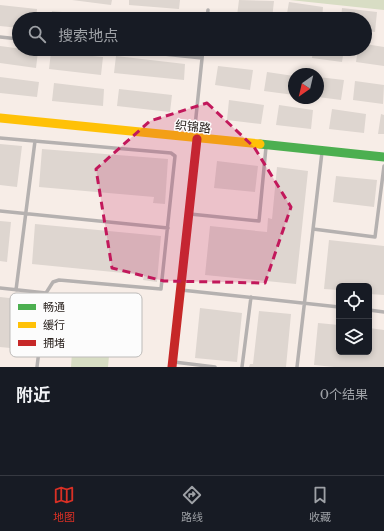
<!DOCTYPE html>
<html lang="zh">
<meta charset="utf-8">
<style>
:root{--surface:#171b24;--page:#242831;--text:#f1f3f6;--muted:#9ea1a6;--line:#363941;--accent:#d93025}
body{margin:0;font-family:"Libre Baskerville","Noto Sans SC",serif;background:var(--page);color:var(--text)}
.controls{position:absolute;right:12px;bottom:12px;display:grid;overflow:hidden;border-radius:6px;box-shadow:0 2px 6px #0003}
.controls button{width:36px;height:36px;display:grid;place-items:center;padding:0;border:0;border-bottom:1px solid var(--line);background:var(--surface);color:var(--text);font:20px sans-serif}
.compass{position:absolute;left:288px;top:68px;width:36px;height:36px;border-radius:50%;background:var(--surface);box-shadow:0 2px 6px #0003;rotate:214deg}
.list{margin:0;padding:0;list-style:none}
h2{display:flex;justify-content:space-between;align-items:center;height:52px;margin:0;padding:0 16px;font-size:17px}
h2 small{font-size:13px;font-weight:400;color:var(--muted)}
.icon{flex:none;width:22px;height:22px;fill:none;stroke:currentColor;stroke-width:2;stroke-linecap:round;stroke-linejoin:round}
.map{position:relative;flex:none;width:384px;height:367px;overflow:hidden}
.search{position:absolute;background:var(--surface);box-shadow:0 2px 6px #0003;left:12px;right:12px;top:12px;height:44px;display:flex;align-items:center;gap:10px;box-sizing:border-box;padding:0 14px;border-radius:22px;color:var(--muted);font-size:15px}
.sheet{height:108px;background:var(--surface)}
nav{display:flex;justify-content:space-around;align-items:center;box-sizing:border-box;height:56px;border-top:1px solid var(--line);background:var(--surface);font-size:11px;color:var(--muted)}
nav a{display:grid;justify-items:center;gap:2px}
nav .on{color:var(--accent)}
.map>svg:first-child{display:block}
.green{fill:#d8ddc4}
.building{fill:#ded6d0}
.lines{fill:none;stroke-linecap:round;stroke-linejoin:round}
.lane{stroke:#b5b1b0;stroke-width:3.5}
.fast{stroke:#4caf50;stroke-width:9}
.slow{stroke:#ffc107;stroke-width:9}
.jam{stroke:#c62828;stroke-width:9}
.marked{fill:#c2185b;fill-opacity:0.2;stroke:#c2185b;stroke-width:3;stroke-dasharray:8 5;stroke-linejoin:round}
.labels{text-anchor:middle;stroke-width:3;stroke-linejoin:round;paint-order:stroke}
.street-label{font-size:12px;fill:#2a221e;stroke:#fcfcfc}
.key{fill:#fcfcfc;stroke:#bdbbb9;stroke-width:1}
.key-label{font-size:11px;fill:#2a221e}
</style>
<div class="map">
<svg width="384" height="367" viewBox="0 0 384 367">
<rect width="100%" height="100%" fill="#f7ede7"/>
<!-- green -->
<path class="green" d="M290,0H384V10Z
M72,352L109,356L108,367H71Z"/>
<!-- building -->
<path class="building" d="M72,0H112L111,5Z
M129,0H180L179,9L129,5Z
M239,0L274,1L272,19L237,16Z
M289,2L323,7L322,19H286Z
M0,5L37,9L36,19H19V28L0,26Z
M342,8L377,12L375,32L365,31V19H341Z
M52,11L103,16V19H51Z
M365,44L384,47V66L356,62L358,49H365Z
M0,46L38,51L36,68L0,63Z
M243,49H254V51Z
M269,49H300L299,56L269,52Z
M313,49H344L342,62L312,58Z
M51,52L103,57L101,75L49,69Z
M116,56L185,64L184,80L114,73Z
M218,66L253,70L250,90L215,85Z
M267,72L294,76V95L264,91Z
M0,77L39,82L37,97L0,93Z
M318,77L344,80L341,100L318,97Z
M355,81L384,85L383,104L353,100Z
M54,83L104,89L103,106L52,101Z
M119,89L172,95L170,112L117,106Z
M229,100L264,105L261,124L227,120Z
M279,105L313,110L311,129L276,125Z
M332,109L366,114L364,133L329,129Z
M381,114L384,115V134H378Z
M0,144L22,146L17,187L0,185Z
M42,149L168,159L165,204L153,203L154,197L39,187Z
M217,161L258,166L255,192L214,188Z
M277,167L308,171L296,284L205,275L210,226L267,232L268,218L272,219Z
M336,176L377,180L374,207L333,202Z
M0,221L11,222L7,262L0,261Z
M35,224L161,236L157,282L143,280L144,275L32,264Z
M329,240L384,246V295L369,294V286H339V290L324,289Z
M0,297L36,301L31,350L0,347Z
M200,308L242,313L237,362L195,358Z
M259,311L291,314L286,367H249L250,364H253Z
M318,323L339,325V352H369V328L384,330V367H334L314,365Z"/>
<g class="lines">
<!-- lane -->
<path class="lane" d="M207,19L208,10
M0,37L19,39
M116,49L202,58
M194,136L203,49
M0,138L171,153L175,156L161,289L59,280L53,282L46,293
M0,211L168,228
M190,214L259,221L266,147
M313,229L375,237L384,166
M0,288L46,293L37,367
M16,290L35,141
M181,290L339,307
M369,310L384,312
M174,362L215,367
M242,367L251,297
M297,367L322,152"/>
<!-- fast -->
<path class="fast" d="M260,144L384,157"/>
<!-- slow -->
<path class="slow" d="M0,118L260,144"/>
<!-- jam -->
<path class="jam" d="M172,367L197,139"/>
</g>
<!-- marked area -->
<path class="marked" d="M207,103L254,147L291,207L265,283L164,281L112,268L96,169L150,121Z"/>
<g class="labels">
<!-- street labels -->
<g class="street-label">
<text transform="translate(193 127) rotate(6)" y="4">织锦路</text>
</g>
</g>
<!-- legend -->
<rect x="10" y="293" width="132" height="64" rx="6" class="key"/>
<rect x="18" y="304" width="18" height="6" fill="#4caf50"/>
<rect x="18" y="322" width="18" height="6" fill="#ffc107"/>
<rect x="18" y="340" width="18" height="6" fill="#c62828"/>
<g class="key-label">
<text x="43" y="311">畅通</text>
<text x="43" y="329">缓行</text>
<text x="43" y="347">拥堵</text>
</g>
</svg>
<div class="controls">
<button><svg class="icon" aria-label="locate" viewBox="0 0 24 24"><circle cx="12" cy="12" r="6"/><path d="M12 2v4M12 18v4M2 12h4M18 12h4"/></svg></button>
<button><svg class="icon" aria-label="layers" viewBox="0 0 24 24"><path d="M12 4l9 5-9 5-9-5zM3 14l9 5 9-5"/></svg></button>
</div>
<svg class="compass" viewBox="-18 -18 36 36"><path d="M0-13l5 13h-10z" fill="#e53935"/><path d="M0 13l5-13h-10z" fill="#9ea1a6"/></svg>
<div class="search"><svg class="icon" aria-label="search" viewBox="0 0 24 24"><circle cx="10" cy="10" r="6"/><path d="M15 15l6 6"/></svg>搜索地点</div>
</div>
<section class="sheet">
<h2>附近<small>0个结果</small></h2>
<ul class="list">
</ul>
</section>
<nav>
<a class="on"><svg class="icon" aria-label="map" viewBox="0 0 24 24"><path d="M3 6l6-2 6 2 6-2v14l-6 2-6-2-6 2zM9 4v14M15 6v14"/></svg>地图</a>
<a><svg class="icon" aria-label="directions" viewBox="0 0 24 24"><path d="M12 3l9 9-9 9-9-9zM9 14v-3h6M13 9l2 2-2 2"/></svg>路线</a>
<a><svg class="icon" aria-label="saved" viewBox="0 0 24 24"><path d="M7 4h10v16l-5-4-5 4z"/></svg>收藏</a>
</nav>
